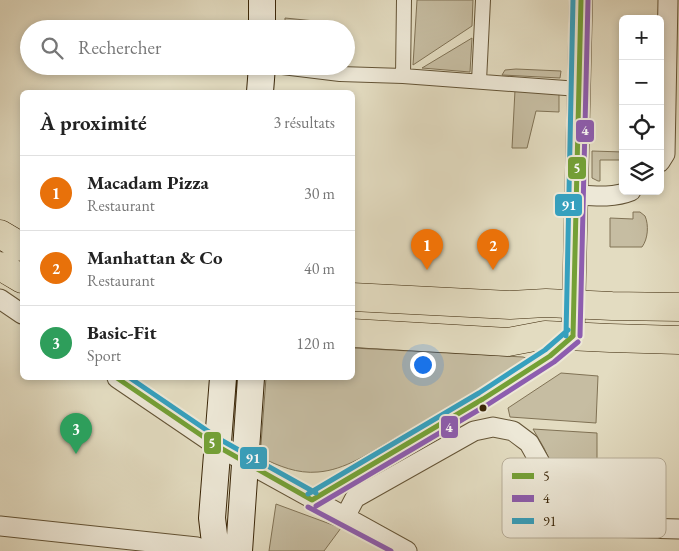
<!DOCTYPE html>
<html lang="fr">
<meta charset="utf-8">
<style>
:root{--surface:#fff;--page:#f2f2f2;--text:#222;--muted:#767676;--line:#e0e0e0;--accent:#0f766e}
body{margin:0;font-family:"EB Garamond",serif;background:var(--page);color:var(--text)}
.controls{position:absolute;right:15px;top:15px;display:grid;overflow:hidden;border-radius:8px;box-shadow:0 2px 8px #0003}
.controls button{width:45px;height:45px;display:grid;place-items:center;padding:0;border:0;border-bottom:1px solid var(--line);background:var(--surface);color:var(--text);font:25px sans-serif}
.you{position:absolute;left:422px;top:364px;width:18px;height:18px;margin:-12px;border:4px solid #fff;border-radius:50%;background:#1a73e8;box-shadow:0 0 0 8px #1a73e833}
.badge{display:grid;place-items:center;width:32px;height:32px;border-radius:50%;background:var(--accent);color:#fff;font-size:16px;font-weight:700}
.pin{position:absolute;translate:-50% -41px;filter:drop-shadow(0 1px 2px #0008)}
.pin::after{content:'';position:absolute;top:26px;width:18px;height:15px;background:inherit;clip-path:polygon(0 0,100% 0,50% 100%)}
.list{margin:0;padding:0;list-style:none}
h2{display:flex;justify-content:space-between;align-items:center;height:65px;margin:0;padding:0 20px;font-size:21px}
h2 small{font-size:16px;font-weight:400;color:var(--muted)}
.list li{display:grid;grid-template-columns:32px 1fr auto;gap:15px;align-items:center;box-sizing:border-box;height:75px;padding:0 20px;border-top:1px solid var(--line)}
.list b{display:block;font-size:19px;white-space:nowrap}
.list p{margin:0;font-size:16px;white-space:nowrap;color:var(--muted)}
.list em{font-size:16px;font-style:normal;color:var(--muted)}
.icon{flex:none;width:28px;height:28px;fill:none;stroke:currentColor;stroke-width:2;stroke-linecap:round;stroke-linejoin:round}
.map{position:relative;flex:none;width:679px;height:551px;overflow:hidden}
.search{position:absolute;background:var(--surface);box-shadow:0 2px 8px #0003;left:20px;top:20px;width:335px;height:55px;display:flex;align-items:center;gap:12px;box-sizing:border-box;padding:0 18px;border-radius:28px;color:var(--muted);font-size:19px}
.panel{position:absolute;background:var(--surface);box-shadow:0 2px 8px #0003;left:20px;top:90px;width:335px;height:290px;border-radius:8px}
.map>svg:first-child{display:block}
.green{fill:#c6bda2;stroke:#807255}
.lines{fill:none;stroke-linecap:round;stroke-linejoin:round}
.pedestrian-casing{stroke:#645436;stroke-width:16}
.minor-casing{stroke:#645436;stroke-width:21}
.tertiary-casing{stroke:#645436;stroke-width:24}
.secondary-casing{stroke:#3a2608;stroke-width:28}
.primary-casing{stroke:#3a2608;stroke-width:29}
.pedestrian{stroke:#ede8d7;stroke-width:14}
.minor{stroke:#ede8d7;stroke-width:19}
.tertiary{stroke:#ede8d7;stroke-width:22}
.secondary{stroke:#ede8d7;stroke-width:26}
.primary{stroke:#e3dcc1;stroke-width:28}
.bus-1-casing{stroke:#ede8d7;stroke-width:9}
.bus-2-casing{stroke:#ede8d7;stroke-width:9}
.bus-3-casing{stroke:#ede8d7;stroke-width:9}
.bus-1{stroke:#74a036;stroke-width:5}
.bus-2{stroke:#8d5daf;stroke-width:5}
.bus-3{stroke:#36a0be;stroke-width:5}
.bus-dot{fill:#3a2608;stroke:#ede8d7;stroke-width:2}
.key{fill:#ede8d7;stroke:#b7ae99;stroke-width:1}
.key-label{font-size:14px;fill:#3a2608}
.line-badge{stroke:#ede8d7;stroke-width:2}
.badge-label{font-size:14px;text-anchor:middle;font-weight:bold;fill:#fff}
</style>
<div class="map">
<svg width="679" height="551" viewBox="0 0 679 551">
<rect width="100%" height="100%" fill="#e3dcc1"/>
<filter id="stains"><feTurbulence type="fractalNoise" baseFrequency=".004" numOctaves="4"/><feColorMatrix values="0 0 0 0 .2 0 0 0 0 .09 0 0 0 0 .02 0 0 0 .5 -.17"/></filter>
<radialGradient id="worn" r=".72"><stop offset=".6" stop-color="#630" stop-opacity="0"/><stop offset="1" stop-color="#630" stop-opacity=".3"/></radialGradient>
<!-- green -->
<path class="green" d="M417,0H473L472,26L413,65Z
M285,18L325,22L324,29H285Z
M472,38L470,72L422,68Z
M516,69L561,71L560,78L502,75L505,70Z
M515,90L559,92V112L536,111L527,148H512Z
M592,151L623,152V160H600V181H598L592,178Z
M633,212H640L645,216C649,225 648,239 642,247H610V218L633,219Z
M353,348L523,357L526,358L527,361C483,389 438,415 392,440C369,453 345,470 318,472C297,474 279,466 260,457L266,378H352Z
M561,373L598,376L596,423L510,417L508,408Z
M533,429L597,433V472L553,468L544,448Z
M276,504L341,528L324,551H269Z"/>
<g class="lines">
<defs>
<path id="pedestrian" d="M274,66L340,74L403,76L579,89
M403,76L404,0
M479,81L483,0"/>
<path id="minor" d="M660,162L665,154L668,0
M576,195C594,196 614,198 631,191
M0,299L22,314
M117,378L217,446L407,551
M312,500L483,399L550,356L573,336
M345,517L355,498L474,431L493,427L513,431L529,443L566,509L576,520L588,526L603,527L679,529
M0,526L197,547"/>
<path id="tertiary" d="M573,336L581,0"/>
<path id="secondary" d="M262,29V0
M260,92L262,66
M216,551L212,518L223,378
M239,551L251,378"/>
<path id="primary" d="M0,234L22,247
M0,266L22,279
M352,297L510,305L546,303L612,306L679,307
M352,333L508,342L545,335L610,338L679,340"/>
</defs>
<!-- pedestrian casing -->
<use href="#pedestrian" class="pedestrian-casing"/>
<!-- minor casing -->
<use href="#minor" class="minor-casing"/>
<!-- tertiary casing -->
<use href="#tertiary" class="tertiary-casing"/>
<!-- secondary casing -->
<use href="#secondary" class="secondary-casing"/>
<!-- primary casing -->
<use href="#primary" class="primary-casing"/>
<!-- pedestrian -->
<use href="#pedestrian" class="pedestrian"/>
<!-- minor -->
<use href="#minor" class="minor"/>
<!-- tertiary -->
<use href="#tertiary" class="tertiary"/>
<!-- secondary -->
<use href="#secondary" class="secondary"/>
<!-- primary -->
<use href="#primary" class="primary"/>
<defs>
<path id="bus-1" d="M573,336L581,0
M117,378L217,446L312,500
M312,500L483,399L550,356L573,336"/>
<path id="bus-2" d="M580,336L588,0
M316,506L487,405L554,362L578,342
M308,507L391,551"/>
<path id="bus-3" d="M566,336L573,0
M130,378L221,440L316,493
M308,494L479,393L545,350L568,330"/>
</defs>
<!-- bus-1 casing -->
<use href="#bus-1" class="bus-1-casing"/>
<!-- bus-2 casing -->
<use href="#bus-2" class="bus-2-casing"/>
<!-- bus-3 casing -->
<use href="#bus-3" class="bus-3-casing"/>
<!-- bus-1 -->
<use href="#bus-1" class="bus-1"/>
<!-- bus-2 -->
<use href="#bus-2" class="bus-2"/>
<!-- bus-3 -->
<use href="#bus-3" class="bus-3"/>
</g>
<!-- markers -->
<circle class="bus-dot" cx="483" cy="408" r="4.5"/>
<!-- legend -->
<rect x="502" y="458" width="164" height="80" rx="8" class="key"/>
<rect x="512" y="473" width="22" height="6" fill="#74a036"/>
<rect x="512" y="495" width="22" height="7" fill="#8d5daf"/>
<rect x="512" y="518" width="22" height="6" fill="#36a0be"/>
<g class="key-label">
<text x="543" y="481">5</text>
<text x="543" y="503">4</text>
<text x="543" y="526">91</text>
</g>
<g class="line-badge">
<rect x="575" y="119" width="20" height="24" rx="5" fill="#8d5daf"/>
<rect x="567" y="156" width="20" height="24" rx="5" fill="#74a036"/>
<rect x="554" y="193" width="29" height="24" rx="5" fill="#36a0be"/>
<rect x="440" y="415" width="19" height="24" rx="5" fill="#8d5daf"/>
<rect x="203" y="431" width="19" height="24" rx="5" fill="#74a036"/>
<rect x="239" y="446" width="29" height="24" rx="5" fill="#36a0be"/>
</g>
<g class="badge-label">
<text x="585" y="135">4</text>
<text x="577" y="173">5</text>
<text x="569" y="210">91</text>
<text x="449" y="432">4</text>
<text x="212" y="448">5</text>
<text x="253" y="463">91</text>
</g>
<rect width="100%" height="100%" filter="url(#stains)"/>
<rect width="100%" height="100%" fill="url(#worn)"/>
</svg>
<div class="controls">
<button>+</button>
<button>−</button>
<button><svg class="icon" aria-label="locate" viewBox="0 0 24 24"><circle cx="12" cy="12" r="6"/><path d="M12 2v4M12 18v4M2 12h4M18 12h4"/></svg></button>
<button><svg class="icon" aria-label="layers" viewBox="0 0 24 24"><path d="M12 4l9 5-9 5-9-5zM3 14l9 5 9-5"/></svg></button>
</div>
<div class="you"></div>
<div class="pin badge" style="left:427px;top:270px;background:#e8710a">1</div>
<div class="pin badge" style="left:493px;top:270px;background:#e8710a">2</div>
<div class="pin badge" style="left:76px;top:454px;background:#2e9e5b">3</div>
<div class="search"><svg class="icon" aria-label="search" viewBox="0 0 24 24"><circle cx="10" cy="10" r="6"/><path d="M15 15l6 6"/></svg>Rechercher</div>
<section class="panel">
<h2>À proximité<small>3 résultats</small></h2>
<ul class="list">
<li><span class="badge" style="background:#e8710a">1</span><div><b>Macadam Pizza</b><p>Restaurant</p></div><em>30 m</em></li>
<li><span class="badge" style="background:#e8710a">2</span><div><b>Manhattan &amp; Co</b><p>Restaurant</p></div><em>40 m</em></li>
<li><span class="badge" style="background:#2e9e5b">3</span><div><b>Basic-Fit</b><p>Sport</p></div><em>120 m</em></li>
</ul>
</section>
</div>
